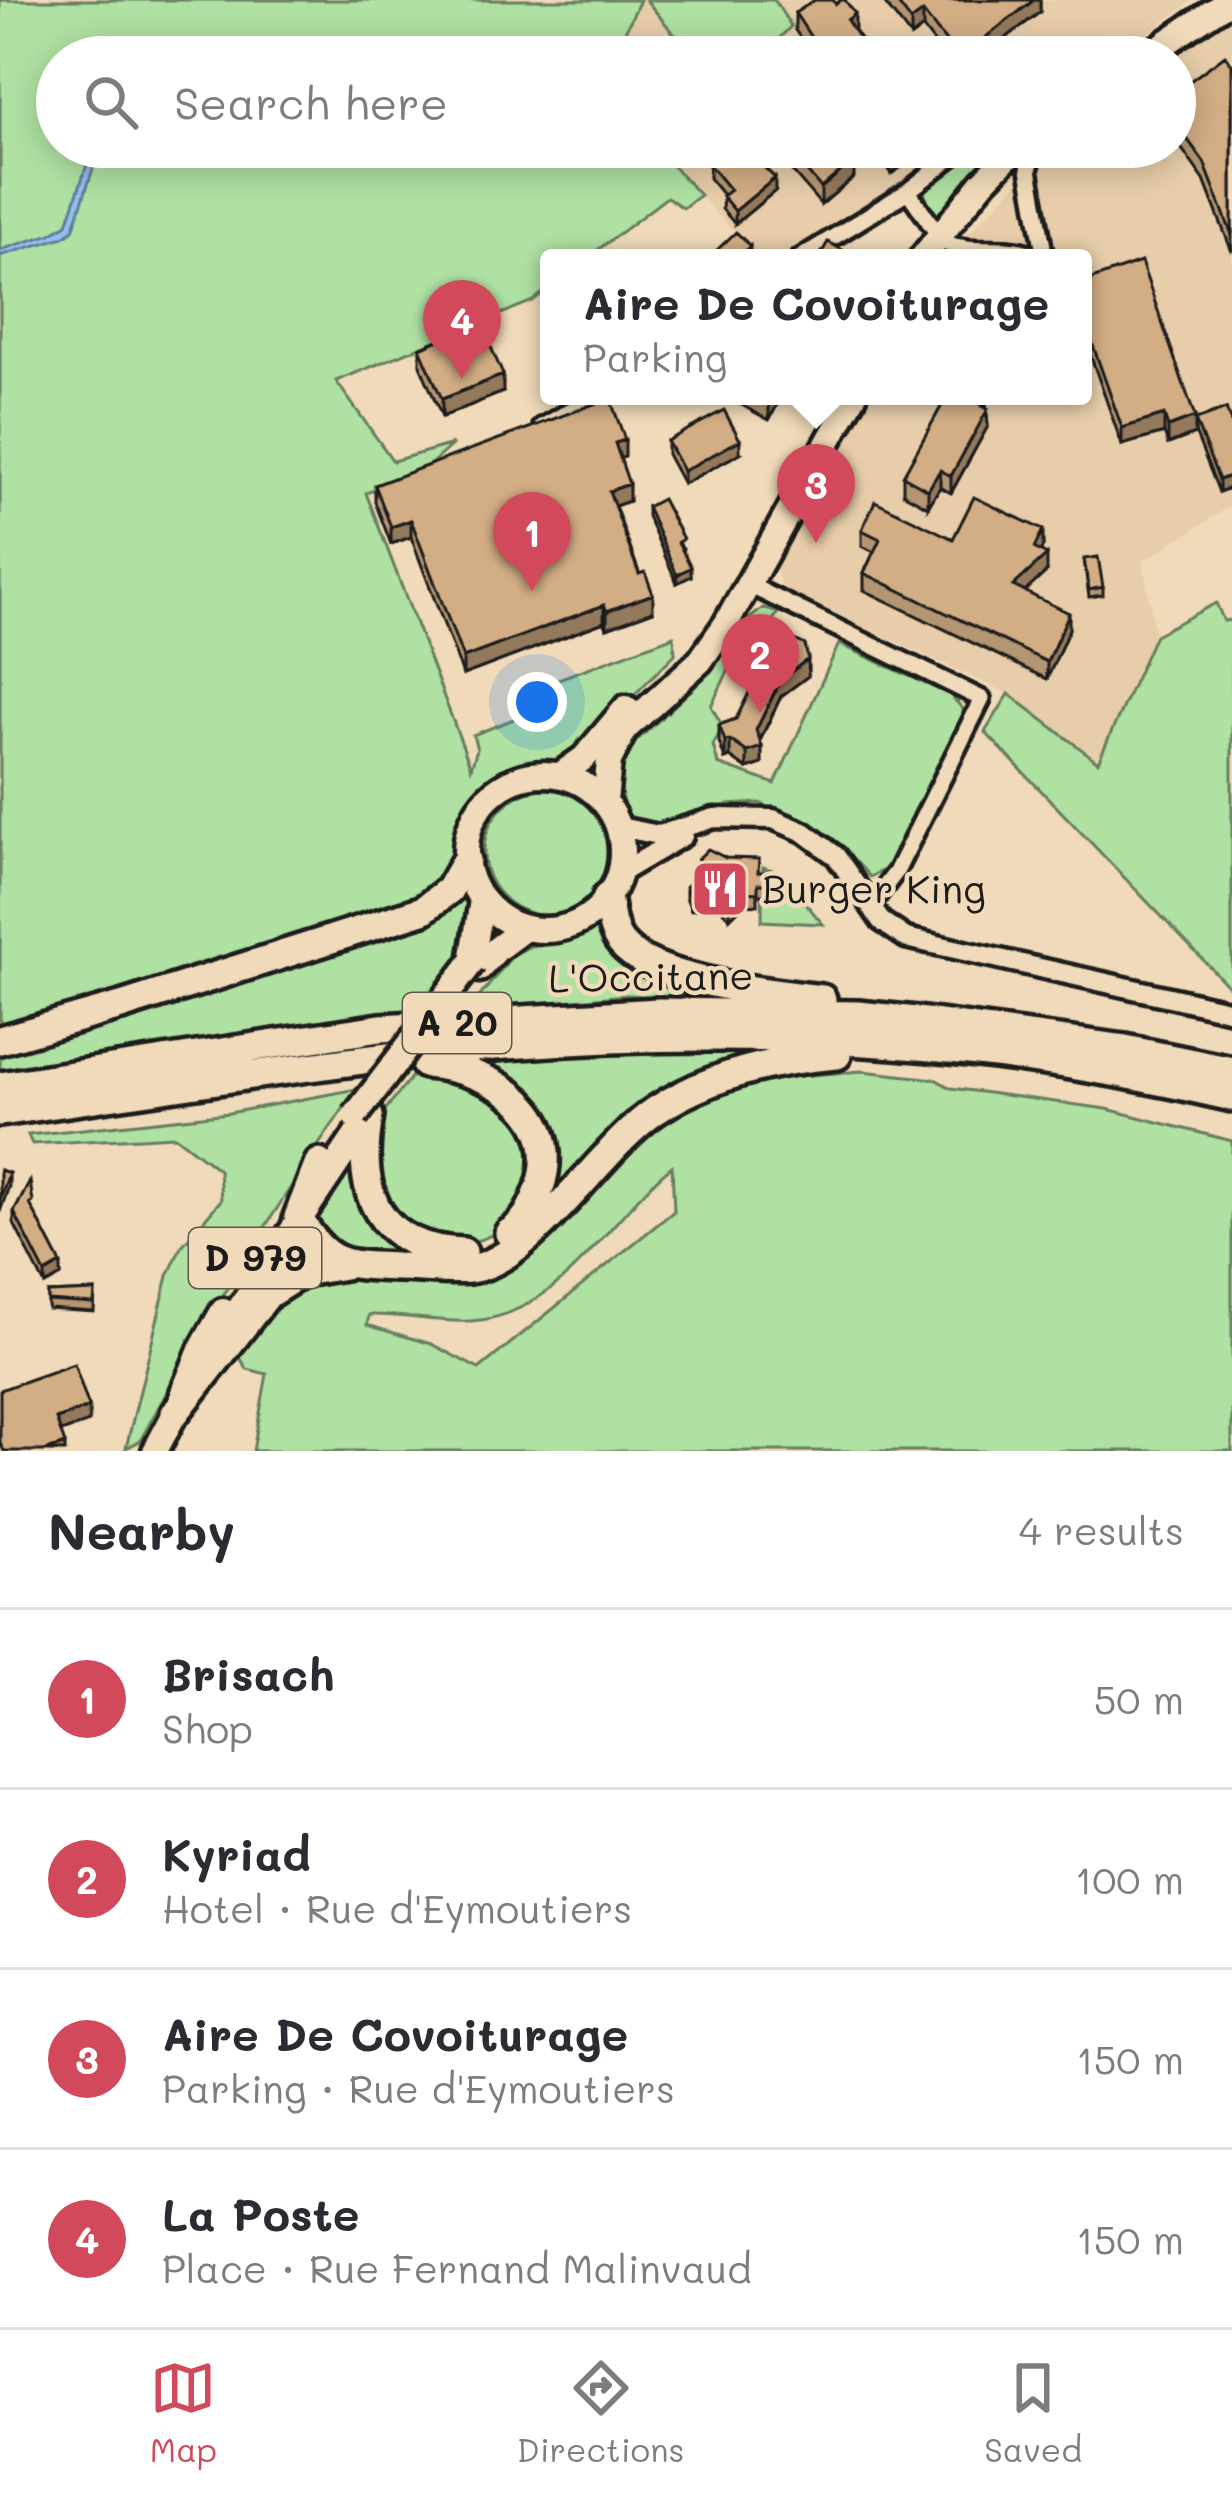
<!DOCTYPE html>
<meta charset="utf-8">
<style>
:root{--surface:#fff;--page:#f2f2f3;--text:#2b2b33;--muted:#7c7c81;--line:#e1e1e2;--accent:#d1495b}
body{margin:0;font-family:Mali,sans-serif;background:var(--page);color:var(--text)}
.you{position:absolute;left:537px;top:702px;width:42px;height:42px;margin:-30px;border:9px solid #fff;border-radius:50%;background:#1a73e8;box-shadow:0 0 0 18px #1a73e833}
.badge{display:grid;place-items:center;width:78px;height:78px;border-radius:50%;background:var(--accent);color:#fff;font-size:39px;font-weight:700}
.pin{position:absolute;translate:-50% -99px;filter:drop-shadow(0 3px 6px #0008)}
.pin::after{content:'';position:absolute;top:63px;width:42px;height:36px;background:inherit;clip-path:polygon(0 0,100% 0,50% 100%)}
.popup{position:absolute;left:540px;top:249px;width:552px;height:156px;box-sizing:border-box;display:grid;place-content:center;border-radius:12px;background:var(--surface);filter:drop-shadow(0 3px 9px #0005);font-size:39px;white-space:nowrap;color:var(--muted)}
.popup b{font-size:45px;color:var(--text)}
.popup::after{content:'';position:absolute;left:50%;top:100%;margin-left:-24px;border:24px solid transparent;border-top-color:var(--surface)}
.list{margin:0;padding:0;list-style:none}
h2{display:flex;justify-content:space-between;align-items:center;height:156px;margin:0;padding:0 48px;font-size:51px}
h2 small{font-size:39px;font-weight:400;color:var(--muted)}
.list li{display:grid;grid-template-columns:78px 1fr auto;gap:36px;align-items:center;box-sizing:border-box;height:180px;padding:0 48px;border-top:3px solid var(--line)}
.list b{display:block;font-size:45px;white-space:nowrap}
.list p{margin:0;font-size:39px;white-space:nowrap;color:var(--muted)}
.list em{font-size:39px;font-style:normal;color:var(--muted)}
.icon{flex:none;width:66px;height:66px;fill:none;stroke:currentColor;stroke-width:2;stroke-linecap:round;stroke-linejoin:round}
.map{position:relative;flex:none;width:1232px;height:1451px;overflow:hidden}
.search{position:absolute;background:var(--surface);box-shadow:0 6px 30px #0003;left:36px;right:36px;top:36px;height:132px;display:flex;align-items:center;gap:30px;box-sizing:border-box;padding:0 42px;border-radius:66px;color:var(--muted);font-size:45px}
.sheet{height:876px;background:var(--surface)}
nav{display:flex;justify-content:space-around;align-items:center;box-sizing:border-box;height:168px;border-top:3px solid var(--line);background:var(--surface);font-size:33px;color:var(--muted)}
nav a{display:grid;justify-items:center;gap:6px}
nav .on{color:var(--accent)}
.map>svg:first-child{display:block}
.built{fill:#e7cda9}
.green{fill:#afe1a2;stroke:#667e5f;stroke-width:3;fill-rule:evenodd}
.water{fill:#92c0ec;stroke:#637e99;stroke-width:3}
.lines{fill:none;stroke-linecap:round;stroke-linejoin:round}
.minor-casing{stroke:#1c1c1c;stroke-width:24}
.tertiary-casing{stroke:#1c1c1c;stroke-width:27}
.primary-casing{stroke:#1c1c1c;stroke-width:33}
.motorway-casing{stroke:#1c1c1c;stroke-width:36}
.minor{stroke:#f0dab9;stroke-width:15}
.tertiary{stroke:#f0dab9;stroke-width:18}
.primary{stroke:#f0dab9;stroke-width:24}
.motorway{stroke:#f0dab9;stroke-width:27}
.primary-bridge-casing{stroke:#1c1c1c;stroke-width:33;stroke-linecap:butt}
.primary-bridge{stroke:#f0dab9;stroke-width:24}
.wall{fill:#b59672;stroke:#1c1c1c;stroke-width:3}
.shaded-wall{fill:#947a5d;stroke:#1c1c1c;stroke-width:3}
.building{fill:#d3ae85;stroke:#1c1c1c;stroke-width:3}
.labels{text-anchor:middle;stroke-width:9;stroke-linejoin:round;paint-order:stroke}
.shield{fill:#f0dab9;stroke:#5c554b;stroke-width:3}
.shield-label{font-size:36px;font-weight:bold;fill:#1c1c1c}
.poi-label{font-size:39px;fill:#1c1c1c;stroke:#f0dab9;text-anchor:start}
.street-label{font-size:39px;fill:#1c1c1c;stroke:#f0dab9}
</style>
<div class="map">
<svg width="1232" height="1451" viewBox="0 0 1232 1451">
<rect width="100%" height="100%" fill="#f0dab9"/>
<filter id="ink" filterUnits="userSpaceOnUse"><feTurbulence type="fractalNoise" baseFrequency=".00833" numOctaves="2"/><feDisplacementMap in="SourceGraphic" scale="24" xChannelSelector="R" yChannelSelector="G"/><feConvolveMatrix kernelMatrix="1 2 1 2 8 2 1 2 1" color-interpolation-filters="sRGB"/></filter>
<g filter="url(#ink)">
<!-- built -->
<path class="built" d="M640,0H645L693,57H613Z
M774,0H1194L1114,57H762L791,26Z
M1232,9V505L1143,561L1155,635L1098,762L1009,694L802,598L781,585L776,568L873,396H1083V258H962L967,235L1053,147H1175V57H1158Z
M655,147H955L788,258H758Z"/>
<!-- green -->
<path class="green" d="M0,0H640L613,57H57V147H655L700,195L683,208L667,197L587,258H549V288L533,301L336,381L393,461L453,444L424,470L366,493L471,768L477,749L473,735L554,703L553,681L674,636L675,654L564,765L526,769L499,777L470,804L458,851L434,898L0,1032Z
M646,0H774L791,26L762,57H693Z
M993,148L995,156L937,220L924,193L927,185L968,154Z
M1216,603L1224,621L1232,620V990L985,732L1009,694L1098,762L1155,635Z
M763,608L778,613C770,625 763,633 749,629L711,706L723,727L713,745L718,764L775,784L839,644L950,695L963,709L962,725L894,865L870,877L840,844L760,803L727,805L659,827L639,824L624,811L619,780L629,748L704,678L744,623Z
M484 852a63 63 0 1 1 126 0a63 63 0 1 1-126 0Z
M763,867L779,872L823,924L762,921Z
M464,883L477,921L464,959L425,1013L0,1074V1048Z
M604,918L610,941L757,1002L626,995L468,1011L513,955L531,946L572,937Z
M595,1049L774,1055L721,1070L539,1210L556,1150L477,1065Z
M862,1071L935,1079L951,1088L1107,1109L1232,1141V1451H253L267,1374L247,1369L238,1354L281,1299L306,1286L350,1275L419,1283L486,1278L526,1255L652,1128L715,1093L760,1079ZM672,1166L674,1211L479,1369L431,1344L367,1325L369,1315C403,1314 436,1323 471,1321C562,1316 609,1216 672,1166Z
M412,1076C441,1078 477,1077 502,1096C554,1137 534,1235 468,1242C446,1244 417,1229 396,1222L372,1180L378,1119Z
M357,1089C277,1203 206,1319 140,1441L126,1448L168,1276L181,1247L221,1200L219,1170L175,1136L32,1144L28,1135L229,1113Z
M352,1158L356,1186L446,1262L336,1250L310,1218Z"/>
<!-- water -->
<path class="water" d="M93,147H100L73,230L64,237L0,256V250L51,234L67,224Z"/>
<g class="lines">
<defs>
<path id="minor" d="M1036,147L1029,169L1045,258
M908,191L939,236
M948,244C980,255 1010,241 1040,258
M800,258L908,191L965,147
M542,427L596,396
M751,586L982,699L896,872L870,906"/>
<path id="tertiary" d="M619,827L659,835L714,818L773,819L804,832L836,856L881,921L906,938L1232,1011
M620,873L683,836"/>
<path id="primary" d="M1145,57L1230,0
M922,258L983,182L1017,147
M466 852a78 78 0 1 1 156 0a78 78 0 1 1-156 0Z
M560,775L584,758L626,708
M605,802L609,761L625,729L700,661L726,624L854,396
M472,962L482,900
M479,969L498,948L525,928
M222,1335L369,1116
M183,1393L201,1350L223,1311
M155,1451L182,1400"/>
<path id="motorway" d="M607,897C610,912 611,931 621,943C652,982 773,993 822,999
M0,1040L121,1006L423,910L449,890L466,860
M425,1064C490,1069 566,1111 540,1188C533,1206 526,1223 509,1233
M0,1086L380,1028L659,1012L858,1015L917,1021L1125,1049L1232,1071
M0,1112C168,1088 337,1059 507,1045C749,1026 996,1040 1232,1097
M369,1116C355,1193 378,1249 463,1252
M319,1163L298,1217C327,1266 343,1265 396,1267C420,1267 446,1271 469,1269C531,1263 599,1149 655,1111C709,1075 774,1060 837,1055
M175,1413L268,1294L303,1272L344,1265"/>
</defs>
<!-- minor casing -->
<use href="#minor" class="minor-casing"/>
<!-- tertiary casing -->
<use href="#tertiary" class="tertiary-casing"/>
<!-- primary casing -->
<use href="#primary" class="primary-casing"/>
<!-- motorway casing -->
<use href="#motorway" class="motorway-casing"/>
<!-- minor -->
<use href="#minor" class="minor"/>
<!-- tertiary -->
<use href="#tertiary" class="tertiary"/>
<!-- primary -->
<use href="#primary" class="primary"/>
<!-- motorway -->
<use href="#motorway" class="motorway"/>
<defs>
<path id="primary-bridge" d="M355,1116L472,962"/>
</defs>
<!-- primary-bridge casing -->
<use href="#primary-bridge" class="primary-bridge-casing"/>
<!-- primary-bridge -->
<use href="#primary-bridge" class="primary-bridge"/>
</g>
<!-- wall -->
<path class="wall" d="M882,0H1040V12L981,57H945L923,28L911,37Z
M795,13L855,31L871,57H813L795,30Z
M1232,64V252L1204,180L1175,139V92Z
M771,147H843L854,177L821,205Z
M873,147H923V153L891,174Z
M709,165L775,191L735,224L722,209L723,195L709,178Z
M1083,282L1195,434L1168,444L1164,433L1122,445L1083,334Z
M454,327L503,392L442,417L420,365V348L454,334Z
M725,396H782L769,420Z
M982,396L986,408L988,426L951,493L940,487L928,507L903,493V476Z
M1226,409L1219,492L1195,432V420Z
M667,441L740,453L683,484L667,454Z
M625,457L620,458L629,501L615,506L653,611L607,628L604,622L463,675L411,537L391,544L375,502V485Z
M647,507L683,548L682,549L691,576L677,583L647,516Z
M862,530L1043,546L1040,552L1047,571L1024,592L1069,629L1047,679L864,590V573L874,552L862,546Z
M1084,559L1103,587V595L1089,597Z
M808,676L781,696L760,741L762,764L747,769L730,757L725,759L719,742V725L736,719Z
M698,859L759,872L771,873V895H758V905L744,904L730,918L719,907L691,910L686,897V886L705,876L698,870Z
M33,1210L61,1276L45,1285L14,1224V1212Z
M95,1291L94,1312L48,1309V1293Z"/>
<!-- shaded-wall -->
<path class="shaded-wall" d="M1034,0H1040V12L981,57H960Z
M923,12V28L911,37V21Z
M855,14V31L847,37V20Z
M907,147H923V153L891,174V157Z
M854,160V177L821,205V188Z
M775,178V191L735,224V211Z
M750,246V255L746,258H737Z
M503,375V392L442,417V399Z
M773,396H782L769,420V403Z
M986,400L988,426L951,493V476Z
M1164,415V433L1122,445V428Z
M1195,417V434L1168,444V427Z
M625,440V457L615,460V443Z
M740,440V453L683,484V471Z
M940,470V487L928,507V490Z
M1232,475V487L1219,492V480Z
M629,484V501L609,508V491Z
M411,520V537L391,544V527Z
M1043,530V546L1034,565V548Z
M1047,555V571L1013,603V586Z
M691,567V576L677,583V575Z
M653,594V611L607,628V611Z
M604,605V622L463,675V658Z
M1069,613V629L1047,679V662Z
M808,659V676L781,696L756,748V730L781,679Z
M730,740V757L725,759V741Z
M762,747V764L747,769V752Z
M744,892V904L730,918V907Z
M9,1173V1186L0,1212V1199Z
M61,1264V1276L45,1285V1273Z
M89,1407V1422L56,1434V1419Z
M65,1444V1451H44Z"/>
<!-- building -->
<path class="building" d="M815,0H833L836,4L841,0H845L855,14L847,20L871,57H824L795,13Z
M895,0H1034L960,57H958L923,12L911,21Z
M1225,55L1232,64V235L1204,162L1175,122V92Z
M730,147H743L775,178L735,211L722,196L730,190L709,165Z
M786,147H843L854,160L821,188Z
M884,147H907L891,157Z
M736,232L750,246L737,258H725L717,250Z
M828,242L850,254L847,258H807L821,254Z
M1141,262L1195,417L1168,427L1164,415L1122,428L1083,317V282Z
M478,317L503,375L442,399L420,348L456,333L454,327Z
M756,396H773L769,403Z
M947,396H980L986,400L982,406L988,409L951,476L940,470L928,490L903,476Z
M610,398L625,440L615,443L629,484L609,491L639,574L645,572L653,594L607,611L604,605L463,658L411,520L391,527L375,485Z
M1226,409L1232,425V475L1219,480L1195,420Z
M724,410L740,440L683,471L667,441Z
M974,497L1043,530L1034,548L1047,555L1013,586L1069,613L1047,662L864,573L880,539L862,530L875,501L953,539Z
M662,499L683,539L678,542L691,567L677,575L647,507Z
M1098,557L1103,587L1089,590L1084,559Z
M795,640L805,645L808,659L781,679L756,730L762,747L747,752L730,740L725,741L719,725L736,719L764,663Z
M708,849L726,858L759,859L758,872L771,873V884H758V893L744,892L730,907L719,895L691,898L686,886L713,872L698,859Z
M0,1170L9,1173L0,1199Z
M30,1181L33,1202L30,1204L61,1264L45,1273L14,1212Z
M95,1291L94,1304L48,1301V1293Z
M74,1364L89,1407L56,1419L65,1444L44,1451H4L0,1443V1390Z"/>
</g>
<!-- icons -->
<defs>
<symbol id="restaurant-square" viewBox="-11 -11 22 22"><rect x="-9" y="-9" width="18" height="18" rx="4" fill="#d1495b" stroke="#f0dab9"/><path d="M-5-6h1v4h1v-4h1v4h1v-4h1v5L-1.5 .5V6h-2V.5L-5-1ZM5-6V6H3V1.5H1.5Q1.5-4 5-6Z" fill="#fff"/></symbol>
</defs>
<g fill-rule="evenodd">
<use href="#restaurant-square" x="687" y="856" width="66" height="66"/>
</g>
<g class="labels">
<!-- shield labels -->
<g class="shield">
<rect x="403" y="993" width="108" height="60" rx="9"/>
<rect x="189" y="1228" width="132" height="60" rx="9"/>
</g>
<g class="shield-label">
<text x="457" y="1036">A 20</text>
<text x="255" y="1271">D 979</text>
</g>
<!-- poi labels -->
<g class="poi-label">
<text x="762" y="903">Burger King</text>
</g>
<!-- street labels -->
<g class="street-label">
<text transform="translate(651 977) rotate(-1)" y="14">L'Occitane</text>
</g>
</g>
</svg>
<div class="you"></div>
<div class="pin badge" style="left:532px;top:591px">1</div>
<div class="pin badge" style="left:760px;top:713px">2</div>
<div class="pin badge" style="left:816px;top:543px">3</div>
<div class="popup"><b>Aire De Covoiturage</b>Parking</div>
<div class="pin badge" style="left:462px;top:379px">4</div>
<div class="search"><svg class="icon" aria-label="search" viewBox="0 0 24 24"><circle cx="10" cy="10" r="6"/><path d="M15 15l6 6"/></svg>Search here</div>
</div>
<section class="sheet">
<h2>Nearby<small>4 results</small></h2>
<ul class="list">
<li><span class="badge">1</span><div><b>Brisach</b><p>Shop</p></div><em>50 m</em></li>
<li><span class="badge">2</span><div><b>Kyriad</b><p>Hotel · Rue d'Eymoutiers</p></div><em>100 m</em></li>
<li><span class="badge">3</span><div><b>Aire De Covoiturage</b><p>Parking · Rue d'Eymoutiers</p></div><em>150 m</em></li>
<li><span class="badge">4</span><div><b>La Poste</b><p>Place · Rue Fernand Malinvaud</p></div><em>150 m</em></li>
</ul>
</section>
<nav>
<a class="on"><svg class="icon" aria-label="map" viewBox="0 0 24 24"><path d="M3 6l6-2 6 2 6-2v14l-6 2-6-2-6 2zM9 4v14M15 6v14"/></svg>Map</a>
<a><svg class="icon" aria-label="directions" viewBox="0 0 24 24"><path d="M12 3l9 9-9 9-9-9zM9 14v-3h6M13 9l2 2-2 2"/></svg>Directions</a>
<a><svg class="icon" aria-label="saved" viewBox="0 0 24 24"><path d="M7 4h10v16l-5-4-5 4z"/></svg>Saved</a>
</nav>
